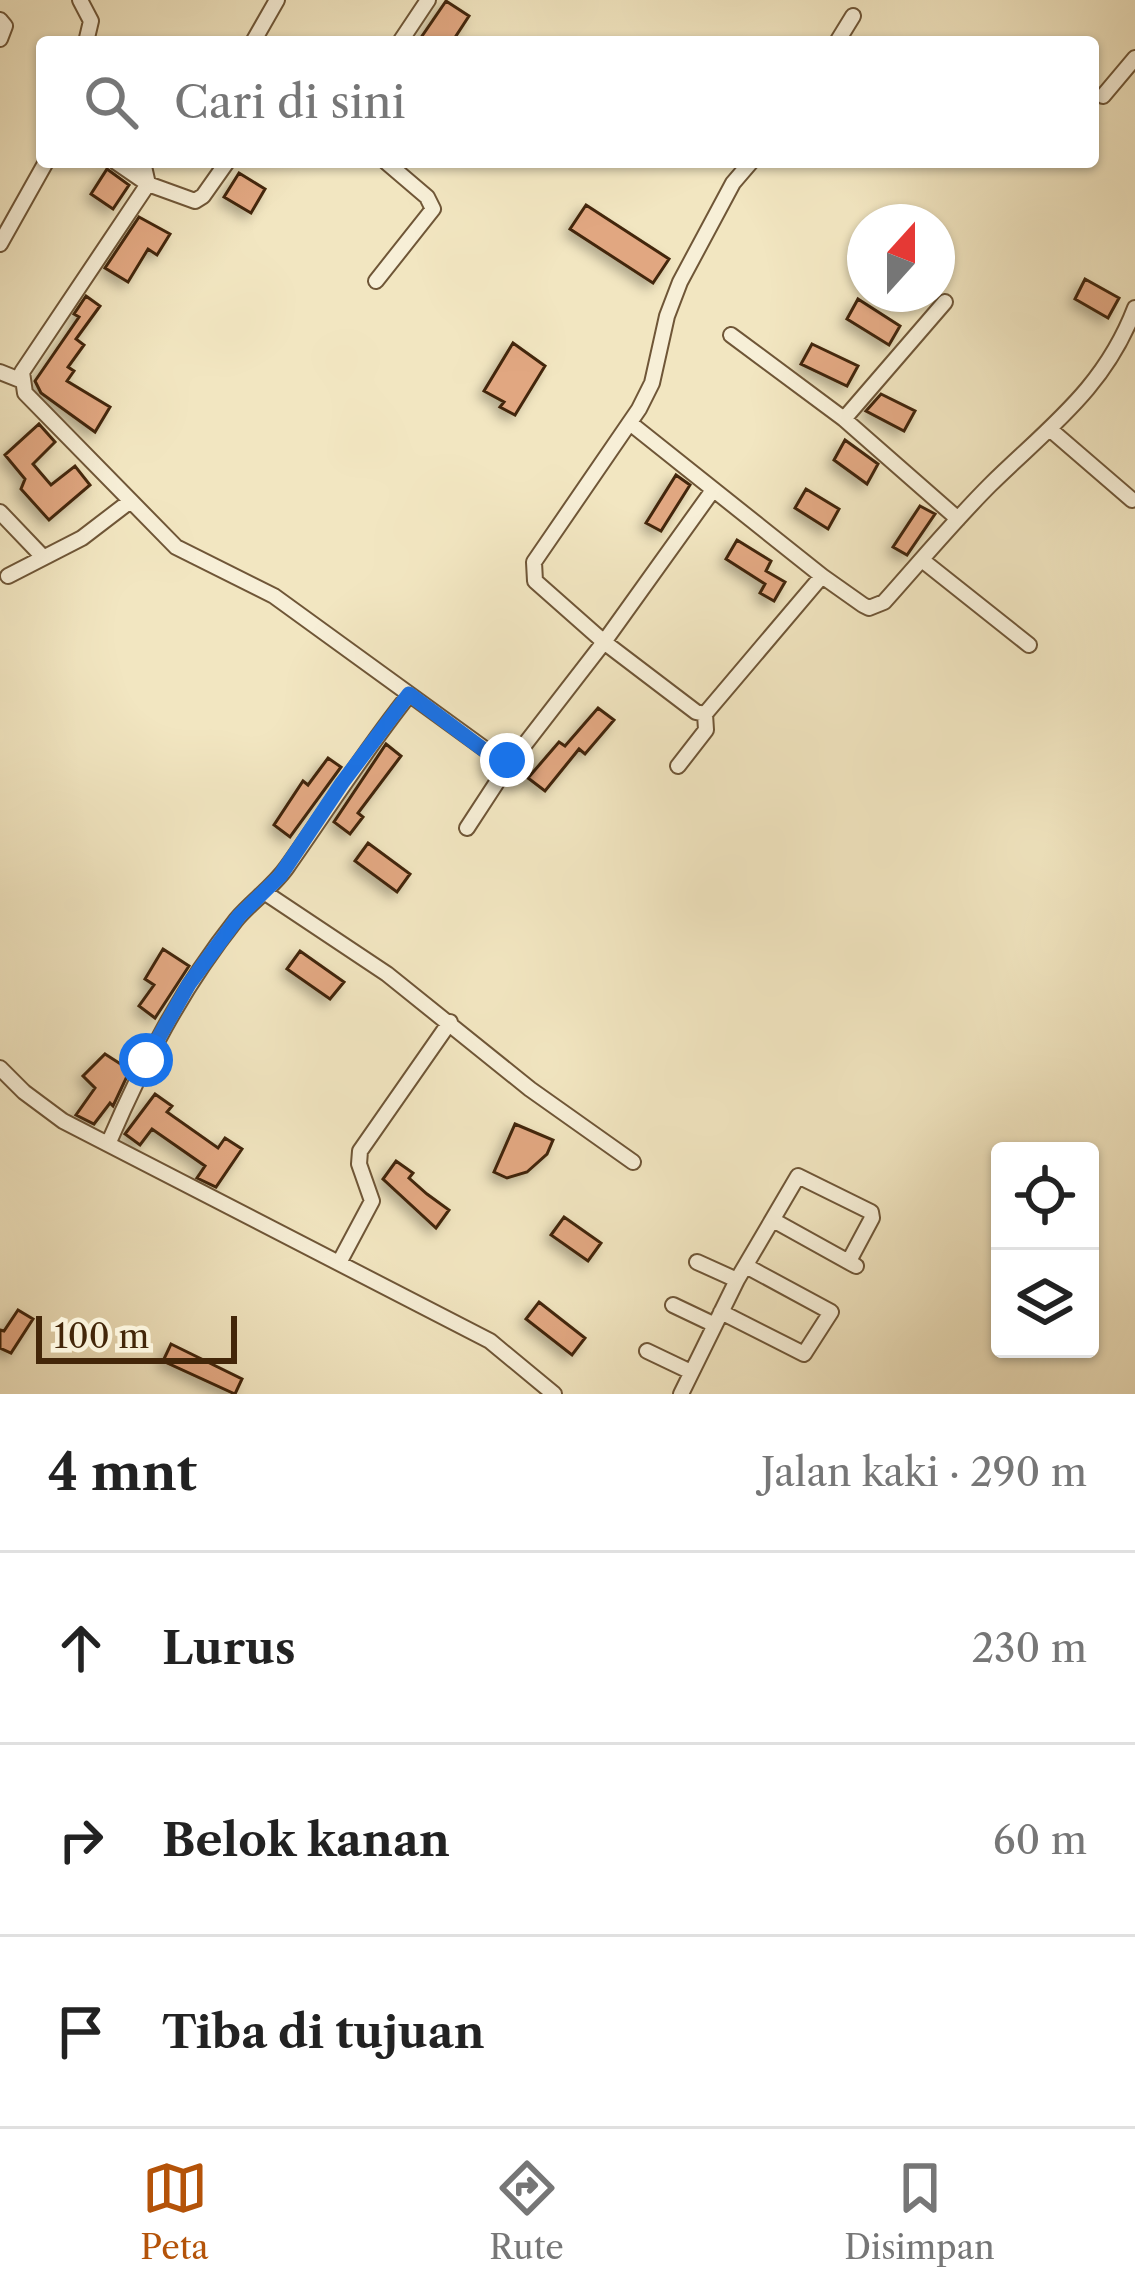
<!DOCTYPE html>
<html lang="id">
<meta charset="utf-8">
<style>
:root{--surface:#fff;--page:#f6f6f6;--text:#222;--muted:#767676;--line:#e0e0e0;--accent:#b45309}
body{margin:0;font-family:"Libre Caslon Text",serif;background:var(--page);color:var(--text)}
.controls{position:absolute;right:36px;bottom:36px;display:grid;overflow:hidden;border-radius:12px;box-shadow:0 3px 9px #0004}
.controls button{width:108px;height:108px;display:grid;place-items:center;padding:0;border:0;border-bottom:3px solid var(--line);background:var(--surface);color:var(--text);font:60px sans-serif}
.compass{position:absolute;left:847px;top:204px;width:108px;height:108px;border-radius:50%;background:var(--surface);box-shadow:0 3px 9px #0004;rotate:21deg}
.scale{position:absolute;left:36px;bottom:30px;width:201px;box-sizing:border-box;padding-left:12px;border:6px solid #432609;border-top:0;font-size:33px;line-height:42px;white-space:nowrap;color:#432609;-webkit-text-stroke:9px #f7efd7;paint-order:stroke}
.stop{position:absolute;width:36px;height:36px;margin:-27px;border:9px solid #1a73e8;border-radius:50%;background:#fff}
.stop.end{background:#1a73e8;border-color:#fff;box-shadow:0 3px 12px #0008}
.list{margin:0;padding:0;list-style:none}
h2{display:flex;justify-content:space-between;align-items:center;height:156px;margin:0;padding:0 48px;font-size:51px}
h2 small{font-size:39px;font-weight:400;color:var(--muted)}
.list li{display:grid;grid-template-columns:78px 1fr auto;gap:36px;align-items:center;box-sizing:border-box;height:192px;padding:0 48px;border-top:3px solid var(--line)}
.list b{display:block;font-size:45px;white-space:nowrap}
.list em{font-size:39px;font-style:normal;color:var(--muted)}
.icon{flex:none;width:66px;height:66px;fill:none;stroke:currentColor;stroke-width:2;stroke-linecap:round;stroke-linejoin:round}
.map{position:relative;flex:none;width:1135px;height:1394px;overflow:hidden}
.search{position:absolute;background:var(--surface);box-shadow:0 3px 9px #0004;left:36px;right:36px;top:36px;height:132px;display:flex;align-items:center;gap:30px;box-sizing:border-box;padding:0 42px;border-radius:12px;color:var(--muted);font-size:45px}
.sheet{height:732px;background:var(--surface)}
nav{display:flex;justify-content:space-around;align-items:center;box-sizing:border-box;height:168px;border-top:3px solid var(--line);background:var(--surface);font-size:33px;color:var(--muted)}
nav a{display:grid;justify-items:center;gap:6px}
nav .on{color:var(--accent)}
.map>svg:first-child{display:block}
.building{fill:#e1a781;stroke:#432609;stroke-width:3;filter:url(#shadow)}
.lines{fill:none;stroke-linecap:round;stroke-linejoin:round}
.street-casing{stroke:#6f5637;stroke-width:18}
.street{stroke:#f7efd7;stroke-width:14}
.route{stroke:#1a73e8;stroke-width:15}
</style>
<div class="map">
<svg width="1135" height="1394" viewBox="0 0 1135 1394">
<defs>
<filter id="shadow"><feDropShadow dx="-5.5" dy="5.5" stdDeviation="6" flood-color="#0004"/></filter>
</defs>
<rect width="100%" height="100%" fill="#f2e6c1"/>
<filter id="stains"><feTurbulence type="fractalNoise" baseFrequency=".00167" numOctaves="4"/><feColorMatrix values="0 0 0 0 .2 0 0 0 0 .09 0 0 0 0 .02 0 0 0 .5 -.17"/></filter>
<radialGradient id="worn" r=".72"><stop offset=".6" stop-color="#630" stop-opacity="0"/><stop offset="1" stop-color="#630" stop-opacity=".3"/></radialGradient>
<!-- building -->
<path class="building" d="M446,1L469,16L452,42H418Z
M107,169L129,185L113,209L91,194Z
M239,173L265,189L251,213L224,197Z
M586,205L669,259L653,283L570,229Z
M139,217L170,234L157,255L148,249L128,282L105,268Z
M1085,279L1119,298L1108,318L1075,299Z
M86,296L100,306L76,339L84,345L68,367L74,371L67,381L110,407L95,432L41,393L35,381L79,317L74,314Z
M858,299L900,326L889,345L847,319Z
M513,343L545,366L515,415L500,407L504,402L484,391Z
M812,344L858,366L847,386L801,364Z
M881,394L915,411L904,431L866,411Z
M39,424L55,442L33,464L51,485L75,466L90,485L49,520L21,489L25,479L5,455Z
M845,440L878,464L867,484L834,460Z
M676,475L690,485L661,531L646,523Z
M806,489L839,509L828,529L795,508Z
M920,506L935,514L907,555L893,547Z
M737,540L771,561L766,571L785,582L774,601L760,593L765,584L726,559Z
M598,708L614,720L585,754L579,749L545,791L528,778L559,742L565,746Z
M386,744L401,756L358,813L363,817L350,834L334,822Z
M328,758L341,767L290,837L274,825L303,781L308,785Z
M368,843L410,874L397,892L355,861Z
M163,949L189,966L155,1018L139,1006L154,985L145,979Z
M300,951L344,982L330,999L287,969Z
M105,1054L130,1070L113,1106L110,1103L94,1124L76,1115L95,1088L83,1076Z
M155,1094L172,1106L167,1112L218,1148L225,1138L242,1149L216,1187L197,1178L205,1166L152,1129L140,1145L125,1134Z
M515,1124L553,1140L547,1154L527,1172L507,1178L494,1172Z
M396,1161L413,1173L409,1178L427,1194L449,1210L436,1228L383,1179Z
M564,1217L601,1243L588,1261L551,1235Z
M539,1302L585,1338L572,1355L526,1319Z
M18,1310L33,1319L11,1353L0,1348V1330L4,1331Z
M171,1344L242,1379L235,1394L163,1361Z"/>
<g class="lines">
<defs>
<path id="street" d="M80,0L91,21L86,42
M0,20L5,26L0,39
M253,42L277,0
M400,42L428,0
M837,42L853,16
M1103,96L1135,58
M116,162L148,184L195,201L203,196L227,162
M143,162L148,184L22,372L25,393L176,547L274,596L500,760H507L522,748L604,642L696,712L705,714L822,576L863,605L869,608L884,602C919,563 953,522 990,485C1049,427 1104,389 1135,308
M0,244L46,162
M376,281L433,209L427,197L386,162
M731,335L844,419L958,519
M0,372L20,380
M844,419L945,302
M630,423L822,576
M1052,431L1132,500
M713,490L604,642L535,581L534,562L639,409L652,383L667,316L680,282L733,183L751,162
M0,512L43,557
M922,560L1029,645
M8,576L82,538L129,502
M678,766L706,730L705,714
M467,828L514,756
M264,892L387,974L530,1089L633,1162
M0,1068L24,1092L63,1121L490,1341L554,1394
M109,1142C143,1063 182,988 236,920C252,901 273,887 287,867C328,809 365,750 409,695
M773,1220L856,1266
M340,1261L372,1201L359,1164L360,1151L450,1022
M697,1262L737,1280
M673,1305L715,1325
M721,1312L804,1354L831,1312L746,1266
M647,1351L691,1372
M681,1394L737,1280L798,1176L871,1212L872,1218L849,1261"/>
</defs>
<!-- street casing -->
<use href="#street" class="street-casing"/>
<!-- street -->
<use href="#street" class="street"/>
</g>
<g class="lines">
<!-- route -->
<path class="route" d="M146,1060L189,984L239,916L280,876L342,783L409,694L492,756L507,760"/>
</g>
<rect width="100%" height="100%" filter="url(#stains)"/>
<rect width="100%" height="100%" fill="url(#worn)"/>
</svg>
<div class="controls">
<button><svg class="icon" aria-label="locate" viewBox="0 0 24 24"><circle cx="12" cy="12" r="6"/><path d="M12 2v4M12 18v4M2 12h4M18 12h4"/></svg></button>
<button><svg class="icon" aria-label="layers" viewBox="0 0 24 24"><path d="M12 4l9 5-9 5-9-5zM3 14l9 5 9-5"/></svg></button>
</div>
<svg class="compass" viewBox="-18 -18 36 36"><path d="M0-13l5 13h-10z" fill="#e53935"/><path d="M0 13l5-13h-10z" fill="#767676"/></svg>
<div class="scale">100 m</div>
<div class="stop" style="left:146px;top:1060px"></div>
<div class="stop end" style="left:507px;top:760px"></div>
<div class="search"><svg class="icon" aria-label="search" viewBox="0 0 24 24"><circle cx="10" cy="10" r="6"/><path d="M15 15l6 6"/></svg>Cari di sini</div>
</div>
<section class="sheet">
<h2>4 mnt<small>Jalan kaki · 290 m</small></h2>
<ul class="list">
<li><svg class="icon" aria-label="ahead" viewBox="0 0 24 24"><path d="M12 20V5M6 11l6-6 6 6"/></svg><div><b>Lurus</b></div><em>230 m</em></li>
<li><svg class="icon" aria-label="right" viewBox="0 0 24 24"><path d="M7 20v-9h11M14 6l5 5-5 5"/></svg><div><b>Belok kanan</b></div><em>60 m</em></li>
<li><svg class="icon" aria-label="arrive" viewBox="0 0 24 24"><path d="M6 21V4h12l-3 4 3 4H6"/></svg><div><b>Tiba di tujuan</b></div></li>
</ul>
</section>
<nav>
<a class="on"><svg class="icon" aria-label="map" viewBox="0 0 24 24"><path d="M3 6l6-2 6 2 6-2v14l-6 2-6-2-6 2zM9 4v14M15 6v14"/></svg>Peta</a>
<a><svg class="icon" aria-label="directions" viewBox="0 0 24 24"><path d="M12 3l9 9-9 9-9-9zM9 14v-3h6M13 9l2 2-2 2"/></svg>Rute</a>
<a><svg class="icon" aria-label="saved" viewBox="0 0 24 24"><path d="M7 4h10v16l-5-4-5 4z"/></svg>Disimpan</a>
</nav>
